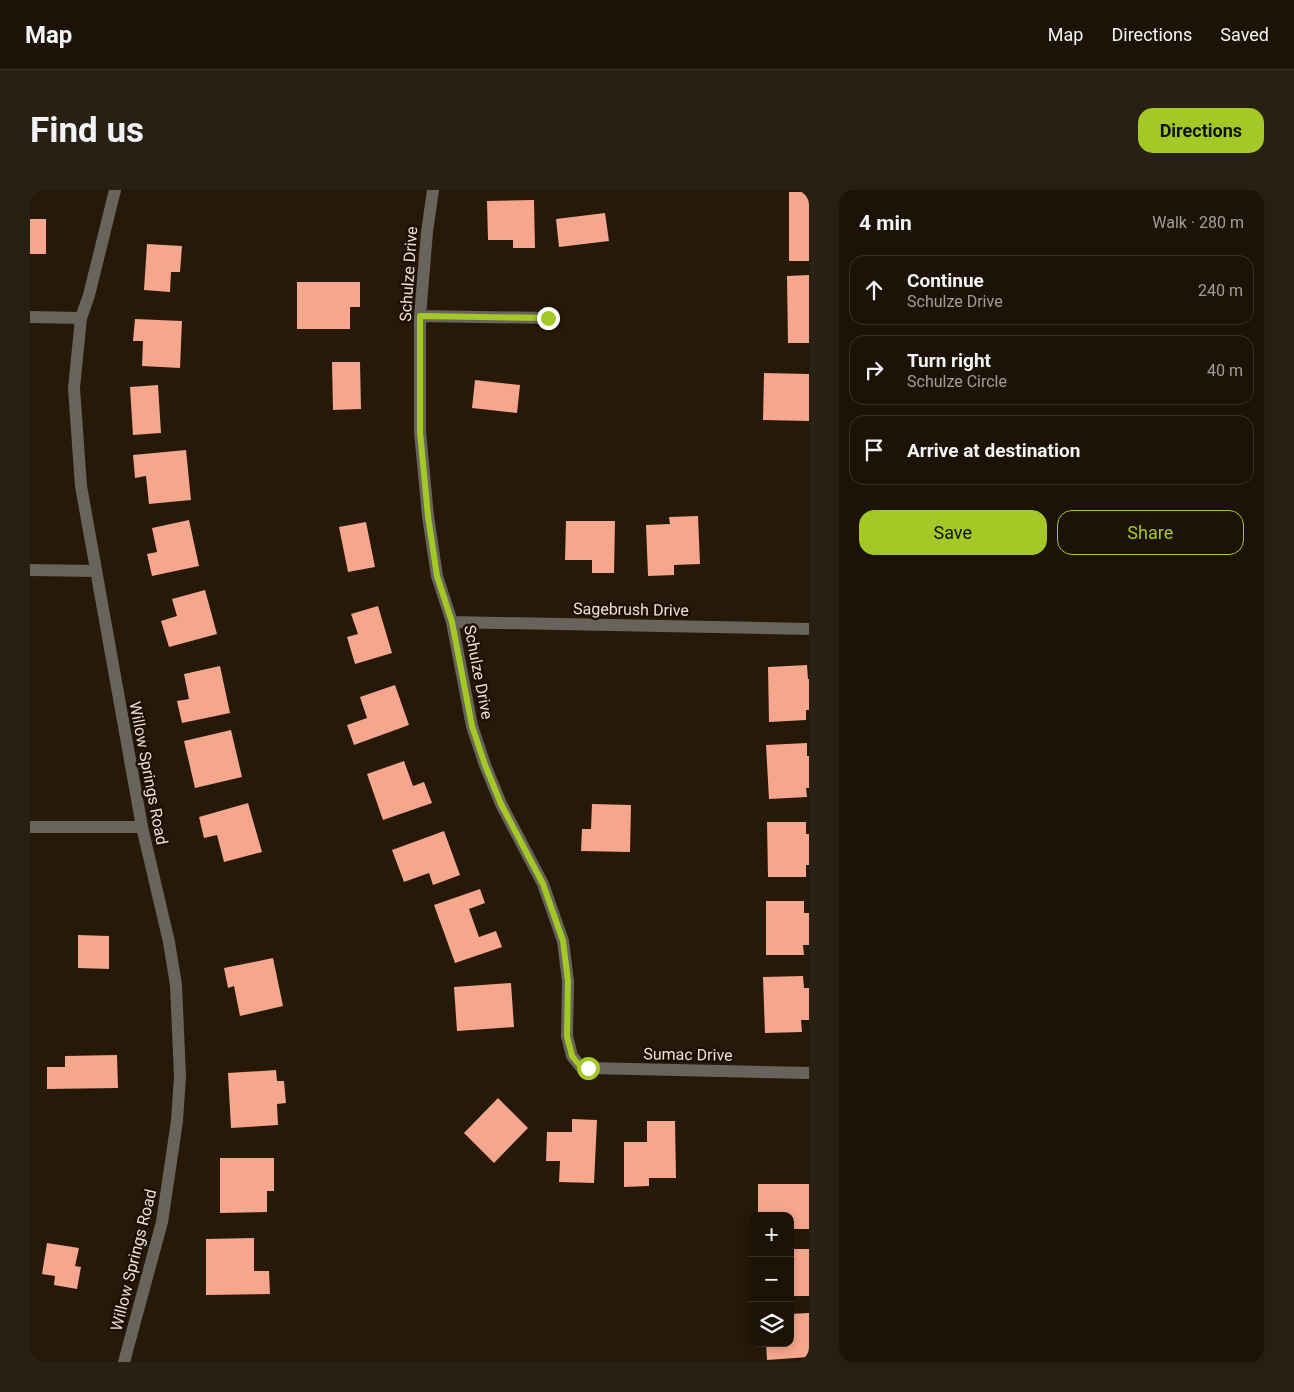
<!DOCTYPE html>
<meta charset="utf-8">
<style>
:root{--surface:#1c1306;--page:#292014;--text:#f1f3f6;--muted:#a09e9b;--line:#3a3228;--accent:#a4c825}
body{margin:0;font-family:Roboto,sans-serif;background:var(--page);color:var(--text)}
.controls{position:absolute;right:15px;bottom:15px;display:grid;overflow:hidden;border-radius:10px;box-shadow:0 2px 8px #0003}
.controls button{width:45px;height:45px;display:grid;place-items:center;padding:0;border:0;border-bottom:1px solid var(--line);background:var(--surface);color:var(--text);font:25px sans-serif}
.stop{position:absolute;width:15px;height:15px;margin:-11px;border:4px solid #a4c825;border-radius:50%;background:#fff}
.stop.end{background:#a4c825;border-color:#fff;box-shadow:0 1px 5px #0008}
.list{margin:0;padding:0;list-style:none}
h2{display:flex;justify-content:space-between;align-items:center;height:65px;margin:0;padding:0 20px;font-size:21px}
h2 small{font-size:16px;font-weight:400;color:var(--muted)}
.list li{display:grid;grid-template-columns:32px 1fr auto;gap:15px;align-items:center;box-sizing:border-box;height:70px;margin:0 10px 10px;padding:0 10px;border:1px solid var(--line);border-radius:15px}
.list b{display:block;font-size:19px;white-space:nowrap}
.list p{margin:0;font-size:16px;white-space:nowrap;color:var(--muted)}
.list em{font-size:16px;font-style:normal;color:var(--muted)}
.actions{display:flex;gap:10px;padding:15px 20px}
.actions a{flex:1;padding:11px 0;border:1px solid var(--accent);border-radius:15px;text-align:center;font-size:18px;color:var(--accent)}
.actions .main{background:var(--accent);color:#111}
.icon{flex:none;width:28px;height:28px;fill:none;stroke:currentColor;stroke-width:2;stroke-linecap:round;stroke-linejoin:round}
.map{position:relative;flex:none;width:779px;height:1172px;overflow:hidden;border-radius:15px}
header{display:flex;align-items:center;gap:30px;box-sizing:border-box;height:70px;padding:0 25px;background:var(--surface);border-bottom:1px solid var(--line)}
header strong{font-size:24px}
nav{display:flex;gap:28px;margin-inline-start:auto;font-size:18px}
.intro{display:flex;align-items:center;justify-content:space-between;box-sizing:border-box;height:120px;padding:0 30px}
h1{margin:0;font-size:35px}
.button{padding:12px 22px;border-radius:15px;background:var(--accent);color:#111;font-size:18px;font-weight:700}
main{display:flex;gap:30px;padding:0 30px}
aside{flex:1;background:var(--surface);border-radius:15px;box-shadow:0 2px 8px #0003}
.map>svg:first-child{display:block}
.building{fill:#f5a68d}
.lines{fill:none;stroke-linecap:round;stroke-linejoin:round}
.minor{stroke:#68645b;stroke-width:12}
.tertiary{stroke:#68645b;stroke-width:12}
.route{stroke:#a4c825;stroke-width:6}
.labels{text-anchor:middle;stroke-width:5;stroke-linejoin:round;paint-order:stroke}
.street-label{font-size:16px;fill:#eae0d6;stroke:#1d1002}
</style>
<header>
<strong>Map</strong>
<nav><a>Map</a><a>Directions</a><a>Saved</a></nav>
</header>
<div class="intro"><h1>Find us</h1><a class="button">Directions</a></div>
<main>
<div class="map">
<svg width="779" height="1172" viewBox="0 0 779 1172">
<rect width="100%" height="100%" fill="#261908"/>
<!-- building -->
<path class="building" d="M759,2H779V71H759Z
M504,10L505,58H483V50H458L457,11Z
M575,23L579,51L529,57L526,29Z
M0,29H16V64H0Z
M117,54L152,56L150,82H141L140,102L114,100Z
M779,85V153H758L757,86Z
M267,92H330V117H320V139H267Z
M105,129L152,131L150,178L112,176L113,151H103Z
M302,172H330L331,219L303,220Z
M734,183L779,184V231L733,230Z
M445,190L490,195L487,223L442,218Z
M128,195L131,243L103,245L100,197Z
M156,260L161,310L119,314L116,286L105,288L103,265Z
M668,326L670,374L644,375V385L618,386L616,335L640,334L639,327Z
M159,330L169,376L122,386L117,364L127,362L122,338Z
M536,331H585L584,383H562V370H535Z
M336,332L345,377L318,382L309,337Z
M175,400L187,444L139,457L131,431L147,426L142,409Z
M348,416L362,463L325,474L317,447L328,444L321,424Z
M777,475L778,489H779V520H776V530L739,532L738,477Z
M190,476L200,523L152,533L147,511L159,509L154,484Z
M365,495L379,535L324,555L317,535L337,528L330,507Z
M201,540L212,587L165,598L154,551Z
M777,553V566H779V598H776L777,607L739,609L736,555Z
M374,571L383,596L394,592L402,613L353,630L337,584Z
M218,613L232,662L194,672L187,645L174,648L169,627Z
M562,614L601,615L600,662L551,661L552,639H561Z
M737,632H776V644H779V675H776V687H738Z
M414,641L430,685L403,695L399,683L374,692L362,660Z
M450,699L455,713L439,719L449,747L466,741L472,757L425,773L404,715Z
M736,711H774V723H779V755H773L774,765H736Z
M48,745L79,746V779L48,778Z
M243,768L253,816L210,826L204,796L198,798L194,778Z
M773,786L774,798H779V830H771L772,842L735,843L733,787Z
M481,793L484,837L427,841L424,797Z
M87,865L88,898L17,899V877H35V866Z
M246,880L247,891H254L256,913L247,914L248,935L201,938L198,883Z
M468,908L498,938L464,973L434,943Z
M542,929L567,930L564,993L529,992L530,971H516L517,942H542Z
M617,931H645L646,988H619V996L594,997V952H617Z
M190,968H244V1001H237V1022L190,1023Z
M728,994H779V1039H760V1026H728Z
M224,1048V1081H239L240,1104L176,1105V1049Z
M17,1053L49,1058L45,1076L51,1077L47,1099L24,1095L25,1086L12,1084Z
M760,1059H779V1106H760Z
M779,1123V1167L737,1170L736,1153H760V1124Z"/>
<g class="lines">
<!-- minor -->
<path class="minor" d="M403,0L397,42L390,126V242L398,326L407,386L422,432L442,536L455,575L471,614L513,694L533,751L538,791L537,846L542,866L550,876L558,878L779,883
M390,126L519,128
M0,127L51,128
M0,380L66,381
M422,432L779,439
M0,637H112"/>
<!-- tertiary -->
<path class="tertiary" d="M85,0L59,105L51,128L44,198L51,296L112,637L139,752L146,795L150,886L147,931L132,1032L94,1172"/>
</g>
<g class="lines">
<!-- route -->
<path class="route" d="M518,128L390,126V242L398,326L407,386L422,432L442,536L455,575L471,614L513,694L533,751L538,791L537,846L542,866L550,876L558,878"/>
</g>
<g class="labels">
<!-- street labels -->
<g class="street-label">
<text transform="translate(378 84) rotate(-86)" y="6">Schulze Drive</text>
<text transform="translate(601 419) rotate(1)" y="6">Sagebrush Drive</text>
<text transform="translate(449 482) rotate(79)" y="6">Schulze Drive</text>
<text transform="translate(119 583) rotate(79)" y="6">Willow Springs Road</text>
<text transform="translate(658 864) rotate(1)" y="6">Sumac Drive</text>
<text transform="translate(103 1070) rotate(-76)" y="6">Willow Springs Road</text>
</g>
</g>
</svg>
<div class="controls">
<button>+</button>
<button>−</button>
<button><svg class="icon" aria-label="layers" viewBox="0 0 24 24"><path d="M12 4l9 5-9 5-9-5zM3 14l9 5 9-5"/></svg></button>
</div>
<div class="stop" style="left:558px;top:878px"></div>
<div class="stop end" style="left:518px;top:128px"></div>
</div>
<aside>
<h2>4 min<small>Walk · 280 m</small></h2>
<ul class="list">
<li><svg class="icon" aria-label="ahead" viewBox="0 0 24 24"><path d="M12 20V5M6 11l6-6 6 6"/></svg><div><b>Continue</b><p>Schulze Drive</p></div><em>240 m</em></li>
<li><svg class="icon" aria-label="right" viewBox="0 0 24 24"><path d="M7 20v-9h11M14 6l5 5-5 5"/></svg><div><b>Turn right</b><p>Schulze Circle</p></div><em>40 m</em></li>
<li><svg class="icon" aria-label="arrive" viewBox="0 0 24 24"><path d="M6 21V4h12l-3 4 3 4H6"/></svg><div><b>Arrive at destination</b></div></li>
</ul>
<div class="actions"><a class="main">Save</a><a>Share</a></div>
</aside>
</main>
